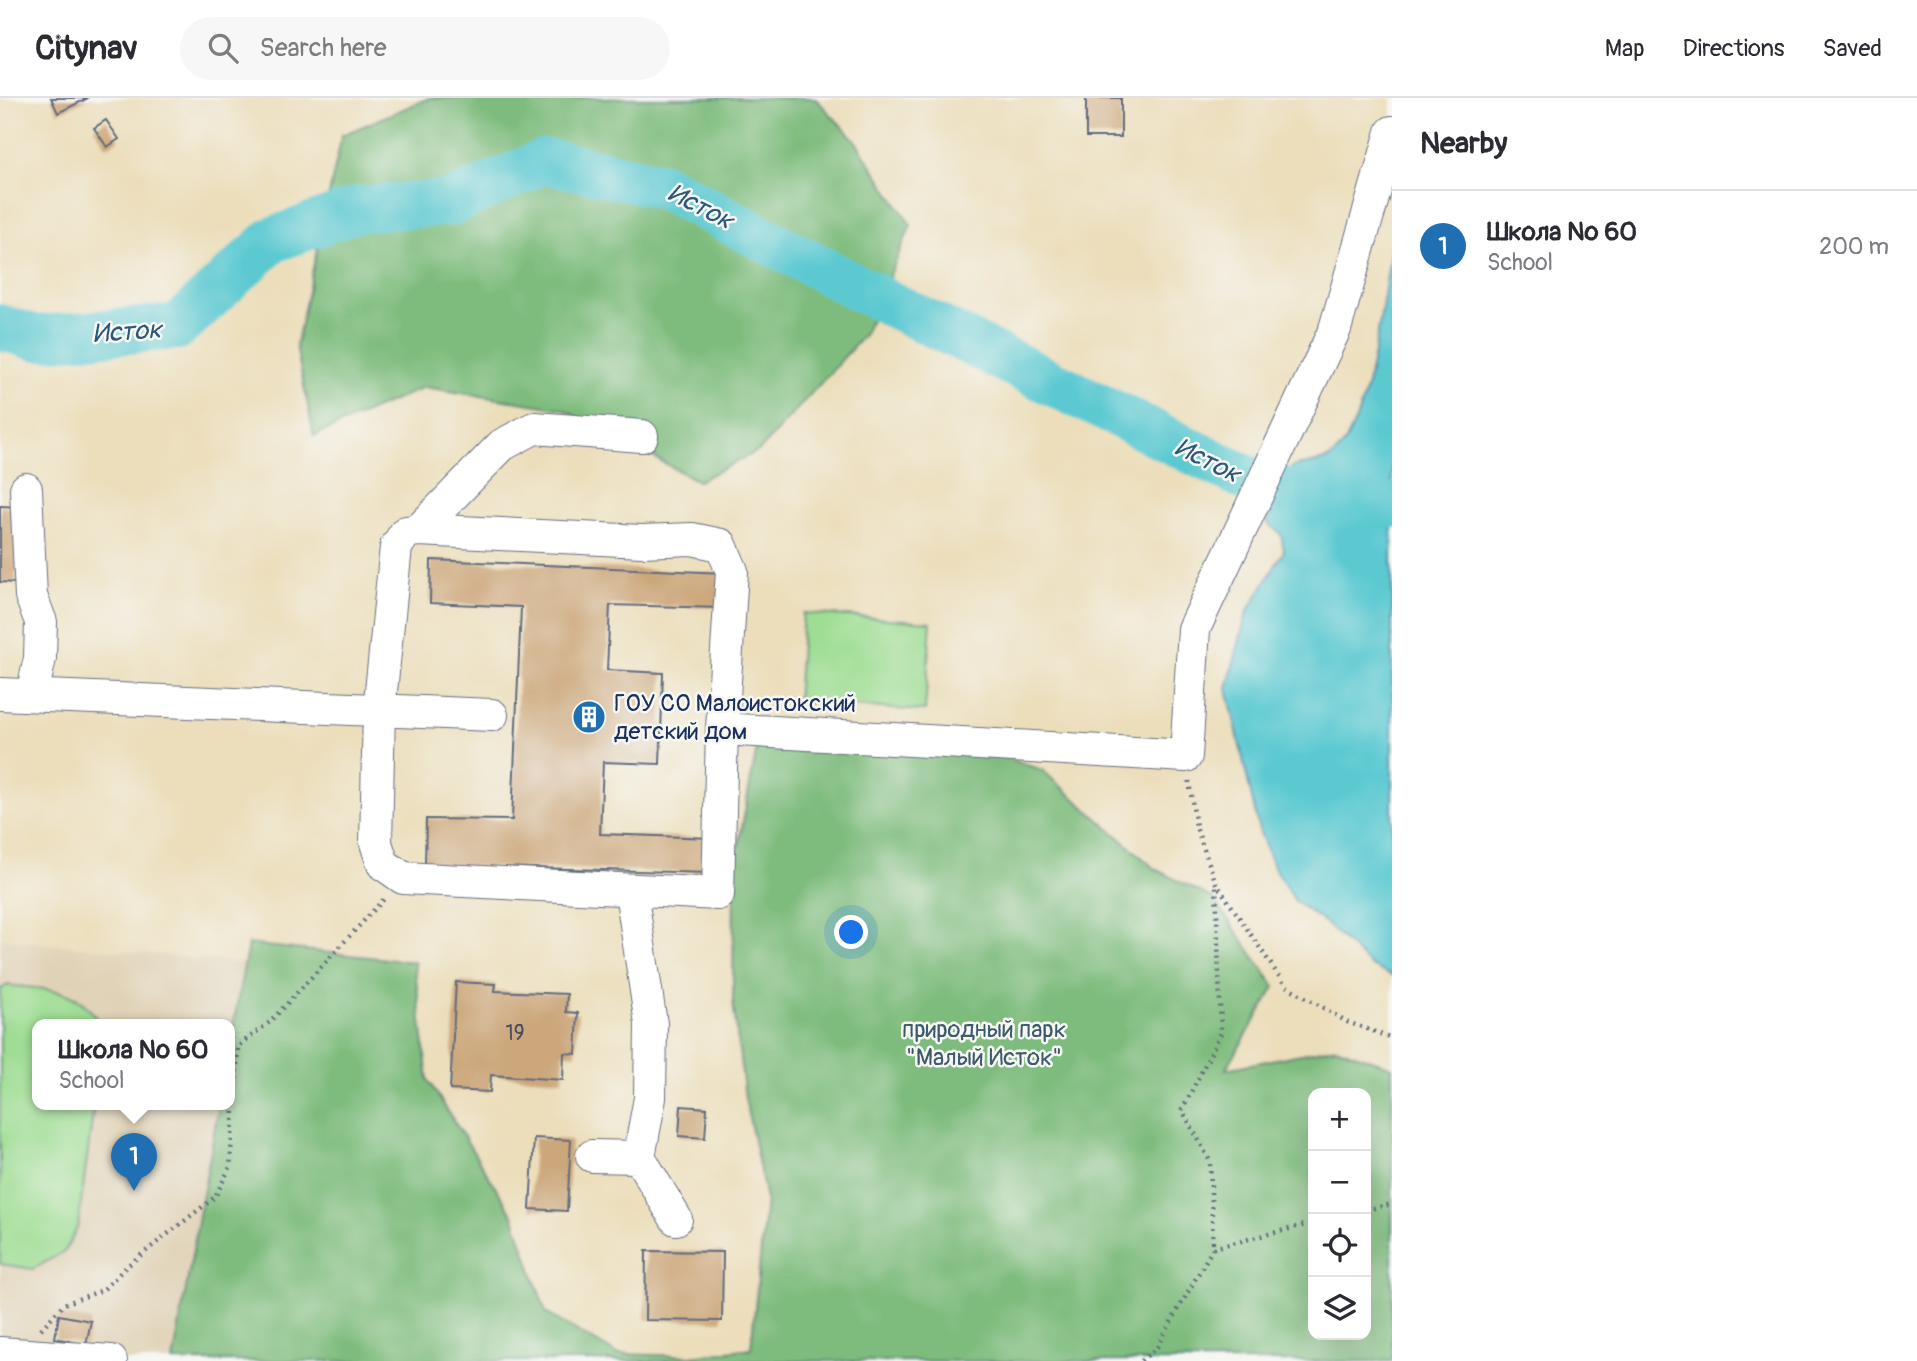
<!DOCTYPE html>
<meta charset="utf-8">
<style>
:root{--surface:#fff;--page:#f7f7f7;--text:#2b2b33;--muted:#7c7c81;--line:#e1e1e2;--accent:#1f6fb2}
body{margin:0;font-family:Pangolin,sans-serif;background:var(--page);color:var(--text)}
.controls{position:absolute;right:21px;bottom:21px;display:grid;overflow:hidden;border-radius:14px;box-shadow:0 7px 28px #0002}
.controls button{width:63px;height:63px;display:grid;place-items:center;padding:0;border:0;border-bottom:2px solid var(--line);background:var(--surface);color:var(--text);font:35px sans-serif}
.you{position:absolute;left:852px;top:835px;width:24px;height:24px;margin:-18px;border:5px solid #fff;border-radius:50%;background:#1a73e8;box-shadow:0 0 0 10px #1a73e833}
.badge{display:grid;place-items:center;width:46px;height:46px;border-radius:50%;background:var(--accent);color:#fff;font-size:23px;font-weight:700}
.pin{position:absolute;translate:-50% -58px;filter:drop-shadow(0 2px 4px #0008)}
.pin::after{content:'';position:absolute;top:37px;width:24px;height:21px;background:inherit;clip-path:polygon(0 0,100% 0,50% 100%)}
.popup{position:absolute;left:32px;top:921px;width:203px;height:91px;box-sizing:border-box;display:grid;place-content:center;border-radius:14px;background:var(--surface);filter:drop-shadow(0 2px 5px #0005);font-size:23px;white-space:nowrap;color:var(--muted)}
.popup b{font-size:26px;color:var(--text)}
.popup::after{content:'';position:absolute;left:50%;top:100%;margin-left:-14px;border:14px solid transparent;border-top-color:var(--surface)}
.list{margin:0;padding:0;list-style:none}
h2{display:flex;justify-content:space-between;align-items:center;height:91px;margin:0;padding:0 28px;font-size:30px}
h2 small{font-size:23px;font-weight:400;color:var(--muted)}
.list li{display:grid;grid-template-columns:46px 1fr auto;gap:21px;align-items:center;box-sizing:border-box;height:112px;padding:0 28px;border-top:2px solid var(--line)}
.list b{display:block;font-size:26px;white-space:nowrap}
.list p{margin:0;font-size:23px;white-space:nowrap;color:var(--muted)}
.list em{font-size:23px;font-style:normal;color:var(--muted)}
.icon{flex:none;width:38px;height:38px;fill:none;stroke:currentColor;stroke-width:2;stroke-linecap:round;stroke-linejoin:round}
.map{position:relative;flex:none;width:1392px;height:1263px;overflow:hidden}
header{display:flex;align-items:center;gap:42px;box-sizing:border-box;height:98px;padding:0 35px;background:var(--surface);border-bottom:2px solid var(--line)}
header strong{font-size:33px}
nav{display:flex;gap:38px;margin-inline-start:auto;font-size:24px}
.search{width:490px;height:63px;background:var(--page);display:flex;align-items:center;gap:18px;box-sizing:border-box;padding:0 24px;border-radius:38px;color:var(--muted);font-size:26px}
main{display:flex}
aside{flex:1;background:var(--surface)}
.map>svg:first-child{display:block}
.built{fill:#e0d2b6;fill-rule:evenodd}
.green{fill:#9edd93;stroke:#5c8678;stroke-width:2}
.forest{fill:#7ebc7d;stroke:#4c766e;stroke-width:2;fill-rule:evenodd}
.water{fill:#5cc9d1;stroke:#3c7c98;stroke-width:2}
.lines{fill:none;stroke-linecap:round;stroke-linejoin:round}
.river{stroke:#5cc9d1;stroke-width:46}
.building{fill:#cca77c}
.minor-casing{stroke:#646c7f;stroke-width:34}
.path{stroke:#646c7f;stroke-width:4.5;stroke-dasharray:2 5;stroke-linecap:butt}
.minor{stroke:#fff;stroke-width:32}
.labels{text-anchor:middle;stroke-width:5;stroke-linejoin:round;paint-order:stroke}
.number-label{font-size:21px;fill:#474d66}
.poi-label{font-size:24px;fill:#1b2f5e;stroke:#f6f6f2;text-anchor:start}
.park-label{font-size:24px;fill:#3c5a6b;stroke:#f6f6f2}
.water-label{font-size:26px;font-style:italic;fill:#2b567b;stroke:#f6f6f2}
</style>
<header>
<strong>Citynav</strong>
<div class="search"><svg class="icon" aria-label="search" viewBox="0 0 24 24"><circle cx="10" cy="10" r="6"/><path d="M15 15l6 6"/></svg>Search here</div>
<nav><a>Map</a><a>Directions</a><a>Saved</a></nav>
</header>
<main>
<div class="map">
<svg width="1392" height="1263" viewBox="0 0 1392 1263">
<rect width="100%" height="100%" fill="#f6f6f2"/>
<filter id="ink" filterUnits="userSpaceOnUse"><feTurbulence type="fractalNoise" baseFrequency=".0143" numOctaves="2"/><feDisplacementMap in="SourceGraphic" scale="14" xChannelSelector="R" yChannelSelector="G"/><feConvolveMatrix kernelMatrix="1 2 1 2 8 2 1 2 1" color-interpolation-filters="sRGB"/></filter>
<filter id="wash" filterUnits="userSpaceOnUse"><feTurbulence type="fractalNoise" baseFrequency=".00686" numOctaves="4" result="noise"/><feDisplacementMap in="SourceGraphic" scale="28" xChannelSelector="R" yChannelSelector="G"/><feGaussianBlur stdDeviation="1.57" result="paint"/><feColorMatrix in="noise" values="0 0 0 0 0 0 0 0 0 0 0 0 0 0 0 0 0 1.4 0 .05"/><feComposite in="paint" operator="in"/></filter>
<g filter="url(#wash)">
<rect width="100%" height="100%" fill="#ecdebb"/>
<!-- built -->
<path class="built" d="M0,841L272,868L264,1263H0ZM38,927H230V1007H38Z"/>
<!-- green -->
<path class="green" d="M803,515L931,524L925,613L797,604Z
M8,887C48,893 79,887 100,927H38V1007H94L78,1128L65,1153L33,1171L0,1166V891Z"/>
<!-- forest -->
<path class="forest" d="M429,0H815L854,41L911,127L865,236L760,352L698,383L563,311L424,289L314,338L296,248L342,37Z
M760,633H927L1042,672L1155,771L1214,801L1275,889L1226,971L1336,949L1392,969V1263H173L219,1007H230V945L248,846L414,864L428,982L513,1117L546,1215L617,1256L691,1258L751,1250L766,1101L745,1000L733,904L734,772ZM1313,995H1366V1237H1313Z"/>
<!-- water -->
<path class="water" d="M1392,144V878L1371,868L1325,825L1295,803L1273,768L1259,732L1227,590L1247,515L1284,453L1281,436L1267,425L1277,403L1264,397L1270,382L1283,387L1292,369C1303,366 1320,365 1330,360C1370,336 1384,190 1392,144Z"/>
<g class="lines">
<!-- river -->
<path class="river" d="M0,229L37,240L177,229L272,142L358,111L451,105L545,63L663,88L858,190L1267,390L1392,407"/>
</g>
<g id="blocks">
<!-- building -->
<path class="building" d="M51,0H88L58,15Z
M1086,0H1121V39H1086Z
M106,22L119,41L107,49L94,30Z
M0,408L19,409L16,485L0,484Z
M431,462L724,475L723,510L610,507L607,572L663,575L660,666L603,664L600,736L712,740L709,775L425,767L426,721L512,722L521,509L430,505Z
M456,884L496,886L495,893L567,896L566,914L578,915L576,956L564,955L563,982L491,977L490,994L450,992Z
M681,1008L707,1010L705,1040L679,1038Z
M534,1040L571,1042L567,1113L530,1111Z
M646,1153L723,1154L722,1223L645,1222Z
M59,1217L91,1223L86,1247L55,1240Z"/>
</g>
</g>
<g filter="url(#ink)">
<use href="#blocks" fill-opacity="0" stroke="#646c7f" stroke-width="2"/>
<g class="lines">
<defs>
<path id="minor" d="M26,391L31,498L41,524L40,560L32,597
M419,432L642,443L692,441L721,447L732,473L722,631L718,796L403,780L383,766L376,745L379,612L396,449L406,434Z
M419,432L502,347L534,330L642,338
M0,596L492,617
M722,631L1186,658L1194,531L1335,231L1392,34
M631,793L651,926L650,1000L639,1059L676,1121
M592,1058L639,1059
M0,1255L111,1263"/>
</defs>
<!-- minor casing -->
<use href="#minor" class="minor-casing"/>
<!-- path -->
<path class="path" d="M1189,683L1196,729L1216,785L1285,887L1347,924L1392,940
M1366,1112L1392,1106
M1213,1150L1313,1125
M41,1231L64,1206L103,1192L127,1168L215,1099L230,1069L238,948L270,924L384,801
M1141,1263L1157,1249L1213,1150L1210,1063L1182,1012L1221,935L1216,785"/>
<!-- minor -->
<use href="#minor" class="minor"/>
</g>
</g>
<!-- icons -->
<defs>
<symbol id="building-disc" viewBox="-11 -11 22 22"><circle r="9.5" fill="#1f6fb2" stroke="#f6f6f2"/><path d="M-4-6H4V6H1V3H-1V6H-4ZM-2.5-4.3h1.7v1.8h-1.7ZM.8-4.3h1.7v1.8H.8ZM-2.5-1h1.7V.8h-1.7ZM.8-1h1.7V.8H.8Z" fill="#fff"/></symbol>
</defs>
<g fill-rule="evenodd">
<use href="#building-disc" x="570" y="600" width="38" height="38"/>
</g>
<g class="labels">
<!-- number labels -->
<g class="number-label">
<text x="515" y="942">19</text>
</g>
<!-- poi labels -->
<g class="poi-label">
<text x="614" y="613">ГОУ СО Малоистокский<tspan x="614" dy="28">детский дом</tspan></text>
</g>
<!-- park labels -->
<g class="park-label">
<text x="984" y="939">природный парк<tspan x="984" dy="28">"Малый Исток"</tspan></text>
</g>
<!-- water labels -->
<g class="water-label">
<text transform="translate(701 108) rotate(27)" y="9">Исток</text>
<text transform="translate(127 233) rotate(-4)" y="9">Исток</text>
<text transform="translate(1208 362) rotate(26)" y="9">Исток</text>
</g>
</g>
</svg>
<div class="controls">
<button>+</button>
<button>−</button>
<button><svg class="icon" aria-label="locate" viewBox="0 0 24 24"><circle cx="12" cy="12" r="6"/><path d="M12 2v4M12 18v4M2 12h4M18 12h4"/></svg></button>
<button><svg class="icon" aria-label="layers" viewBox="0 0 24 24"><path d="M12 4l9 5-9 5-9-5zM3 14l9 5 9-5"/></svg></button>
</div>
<div class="you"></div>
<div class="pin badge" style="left:134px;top:1093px">1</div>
<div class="popup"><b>Школа № 60</b>School</div>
</div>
<aside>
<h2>Nearby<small></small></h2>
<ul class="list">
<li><span class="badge">1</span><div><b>Школа № 60</b><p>School</p></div><em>200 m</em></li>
</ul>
</aside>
</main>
